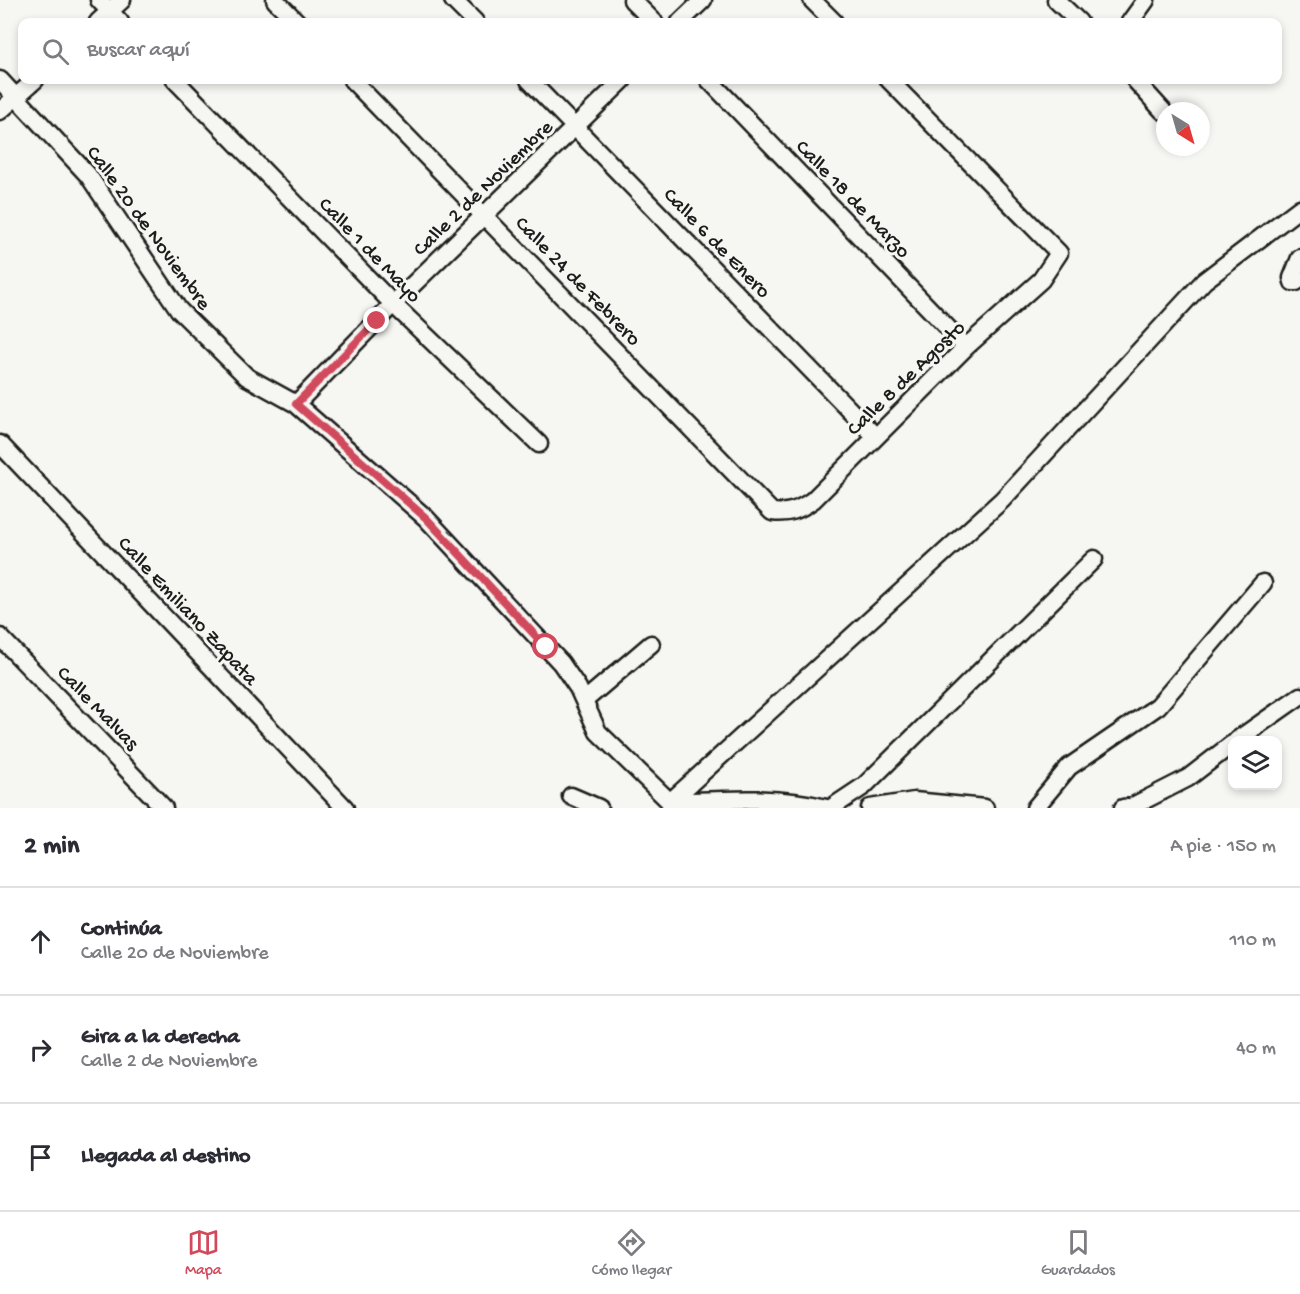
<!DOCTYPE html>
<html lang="es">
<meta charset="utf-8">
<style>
:root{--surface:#fff;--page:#f7f7f7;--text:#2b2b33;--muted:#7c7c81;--line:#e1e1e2;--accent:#d1495b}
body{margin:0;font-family:"Gochi Hand",sans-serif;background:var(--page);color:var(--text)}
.controls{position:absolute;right:18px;bottom:18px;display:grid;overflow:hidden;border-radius:12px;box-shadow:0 3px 9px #0003}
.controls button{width:54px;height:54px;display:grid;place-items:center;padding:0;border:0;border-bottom:2px solid var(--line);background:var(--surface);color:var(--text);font:30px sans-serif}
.compass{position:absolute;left:1156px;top:102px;width:54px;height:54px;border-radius:50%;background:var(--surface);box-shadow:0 3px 9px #0003;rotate:143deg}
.stop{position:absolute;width:18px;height:18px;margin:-14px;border:4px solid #d1495b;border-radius:50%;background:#fff}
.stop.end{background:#d1495b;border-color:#fff;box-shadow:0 2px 6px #0008}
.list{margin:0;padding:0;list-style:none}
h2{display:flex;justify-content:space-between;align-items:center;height:78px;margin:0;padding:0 24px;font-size:26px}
h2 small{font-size:20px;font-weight:400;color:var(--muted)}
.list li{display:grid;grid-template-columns:39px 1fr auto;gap:18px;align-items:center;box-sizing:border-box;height:108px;padding:0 24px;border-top:2px solid var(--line)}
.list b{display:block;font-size:22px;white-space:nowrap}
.list p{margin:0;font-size:20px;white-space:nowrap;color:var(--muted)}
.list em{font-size:20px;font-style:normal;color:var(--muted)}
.icon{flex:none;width:33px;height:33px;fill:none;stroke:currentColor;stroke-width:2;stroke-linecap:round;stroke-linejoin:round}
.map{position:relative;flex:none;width:1300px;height:808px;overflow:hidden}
.search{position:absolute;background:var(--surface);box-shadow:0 3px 9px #0003;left:18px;right:18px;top:18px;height:66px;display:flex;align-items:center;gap:15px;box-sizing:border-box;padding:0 21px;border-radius:12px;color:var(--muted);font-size:22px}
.sheet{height:402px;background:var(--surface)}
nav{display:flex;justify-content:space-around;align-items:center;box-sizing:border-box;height:84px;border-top:2px solid var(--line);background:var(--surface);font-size:16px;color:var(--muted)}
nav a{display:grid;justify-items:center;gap:3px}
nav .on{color:var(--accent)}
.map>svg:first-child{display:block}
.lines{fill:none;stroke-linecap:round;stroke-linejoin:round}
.street-casing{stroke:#1c1c1c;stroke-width:21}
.street{stroke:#f6f6f2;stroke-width:16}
.route{stroke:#d1495b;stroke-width:8}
.labels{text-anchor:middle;stroke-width:6;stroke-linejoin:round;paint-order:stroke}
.street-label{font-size:21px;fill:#1c1c1c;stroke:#f6f6f2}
</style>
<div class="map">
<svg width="1300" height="808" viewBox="0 0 1300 808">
<rect width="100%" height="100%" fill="#f6f6f2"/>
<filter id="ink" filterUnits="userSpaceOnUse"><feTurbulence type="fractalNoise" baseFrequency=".0167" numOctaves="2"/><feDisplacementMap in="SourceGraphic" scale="12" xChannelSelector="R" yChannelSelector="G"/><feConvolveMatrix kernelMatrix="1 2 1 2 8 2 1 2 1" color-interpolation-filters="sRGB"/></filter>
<g filter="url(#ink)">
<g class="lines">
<defs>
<path id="street" d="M99,0L120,22
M275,0L297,22
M453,0L475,22
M632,0L654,22
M812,0L834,22
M1056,0L1079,22
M98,22L122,0
M680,22L703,0
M1130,22L1146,0
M0,80L88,175L179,310L247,377L296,404L426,518L561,663L578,688L598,732L670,802
M175,80L393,304L539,444
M352,80L772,512C789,514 799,510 813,500L966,347L1041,280L1059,253L889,80
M529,80L875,436
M709,80L966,347
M1135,80L1163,111
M0,111L35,80
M1300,258L1292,278L1293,282H1296L1300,279
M296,404L393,304L623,80
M0,444L345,808
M0,637L164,808
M584,701L651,644
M1237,740L1300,696
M571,796L599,808
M670,802C721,800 776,795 826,808
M670,808V802L1002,500L1204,281L1300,208
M831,808L864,786L1094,559
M870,808L914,801L985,808
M1035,808L1069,767L1158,706L1263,583
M1123,808L1131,807L1188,778L1232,744"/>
</defs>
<!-- street casing -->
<use href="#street" class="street-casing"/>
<!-- street -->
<use href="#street" class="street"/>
</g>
</g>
<g class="lines" filter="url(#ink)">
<!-- route -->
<path class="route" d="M377,321L296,404L426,518L546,647"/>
</g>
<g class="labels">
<!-- street labels -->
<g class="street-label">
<text transform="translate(482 187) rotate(-44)" y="7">Calle 2 de Noviembre</text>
<text transform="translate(854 198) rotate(46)" y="7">Calle 18 de Marzo</text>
<text transform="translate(150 227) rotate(54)" y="7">Calle 20 de Noviembre</text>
<text transform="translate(718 242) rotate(46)" y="7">Calle 6 de Enero</text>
<text transform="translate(371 249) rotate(46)" y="7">Calle 1 de Mayo</text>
<text transform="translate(579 280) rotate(46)" y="7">Calle 24 de Febrero</text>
<text transform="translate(905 377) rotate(-44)" y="7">Calle 8 de Agosto</text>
<text transform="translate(189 610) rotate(47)" y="7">Calle Emiliano Zapata</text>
<text transform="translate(99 707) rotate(46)" y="7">Calle Malvas</text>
</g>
</g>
</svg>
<div class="controls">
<button><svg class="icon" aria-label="layers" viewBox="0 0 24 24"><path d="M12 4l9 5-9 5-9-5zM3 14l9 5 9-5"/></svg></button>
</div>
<svg class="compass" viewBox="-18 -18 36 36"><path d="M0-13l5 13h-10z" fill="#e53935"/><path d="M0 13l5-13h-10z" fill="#7c7c81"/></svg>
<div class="stop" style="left:546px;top:647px"></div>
<div class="stop end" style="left:377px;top:321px"></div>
<div class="search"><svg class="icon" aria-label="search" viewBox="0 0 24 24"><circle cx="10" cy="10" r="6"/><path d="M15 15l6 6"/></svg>Buscar aquí</div>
</div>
<section class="sheet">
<h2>2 min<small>A pie · 150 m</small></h2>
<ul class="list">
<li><svg class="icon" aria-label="ahead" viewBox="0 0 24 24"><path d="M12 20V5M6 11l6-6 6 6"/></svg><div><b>Continúa</b><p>Calle 20 de Noviembre</p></div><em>110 m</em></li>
<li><svg class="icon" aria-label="right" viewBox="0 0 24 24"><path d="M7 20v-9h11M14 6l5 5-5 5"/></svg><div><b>Gira a la derecha</b><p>Calle 2 de Noviembre</p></div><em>40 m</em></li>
<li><svg class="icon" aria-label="arrive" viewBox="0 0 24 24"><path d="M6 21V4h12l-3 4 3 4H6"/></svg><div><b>Llegada al destino</b></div></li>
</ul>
</section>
<nav>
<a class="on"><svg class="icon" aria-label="map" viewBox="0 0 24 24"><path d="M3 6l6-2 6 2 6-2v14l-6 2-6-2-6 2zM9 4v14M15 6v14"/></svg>Mapa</a>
<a><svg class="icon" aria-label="directions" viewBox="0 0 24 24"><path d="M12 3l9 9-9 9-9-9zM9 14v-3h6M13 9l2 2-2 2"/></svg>Cómo llegar</a>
<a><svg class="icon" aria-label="saved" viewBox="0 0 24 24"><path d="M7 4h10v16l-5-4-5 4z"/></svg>Guardados</a>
</nav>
